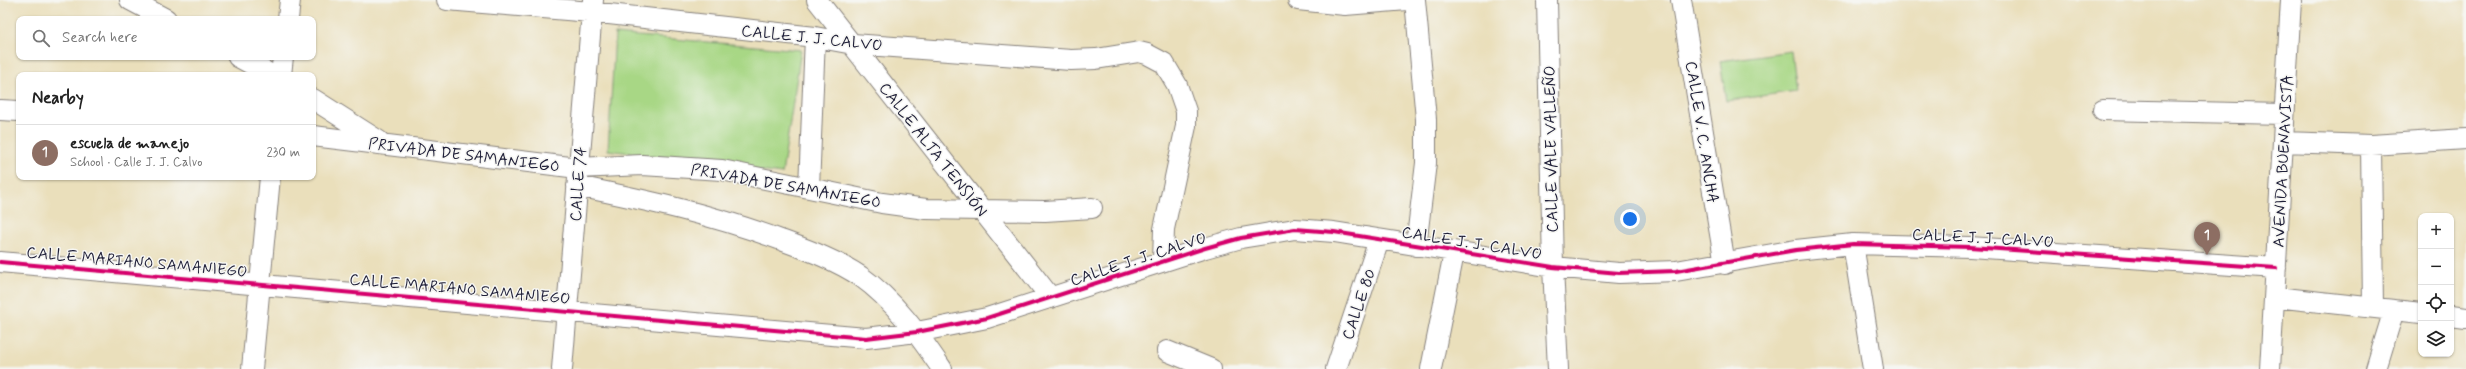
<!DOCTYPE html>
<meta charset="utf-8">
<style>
:root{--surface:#fff;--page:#f2f2f2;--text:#222;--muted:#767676;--line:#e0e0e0;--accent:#ea580c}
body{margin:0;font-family:Mynerve,sans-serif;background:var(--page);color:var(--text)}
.controls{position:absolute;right:12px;bottom:12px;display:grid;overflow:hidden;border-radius:8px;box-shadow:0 1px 3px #0004}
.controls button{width:36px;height:36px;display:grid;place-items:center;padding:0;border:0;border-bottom:1px solid var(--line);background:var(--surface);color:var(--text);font:20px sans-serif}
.you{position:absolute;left:1630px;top:219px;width:14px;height:14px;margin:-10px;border:3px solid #fff;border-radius:50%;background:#1a73e8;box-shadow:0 0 0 6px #1a73e833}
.badge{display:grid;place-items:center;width:26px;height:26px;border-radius:50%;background:var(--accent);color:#fff;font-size:13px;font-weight:700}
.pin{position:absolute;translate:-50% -33px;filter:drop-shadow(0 1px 2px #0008)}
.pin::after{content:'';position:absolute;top:21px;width:14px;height:12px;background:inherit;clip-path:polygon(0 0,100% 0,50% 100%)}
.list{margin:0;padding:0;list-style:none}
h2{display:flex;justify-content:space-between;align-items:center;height:52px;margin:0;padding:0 16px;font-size:17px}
h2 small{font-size:13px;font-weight:400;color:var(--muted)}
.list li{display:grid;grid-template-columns:26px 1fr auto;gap:12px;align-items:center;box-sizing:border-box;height:56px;padding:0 16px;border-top:1px solid var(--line)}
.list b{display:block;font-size:15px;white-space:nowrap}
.list p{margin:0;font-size:13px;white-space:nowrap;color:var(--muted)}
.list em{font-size:13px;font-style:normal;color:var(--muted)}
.icon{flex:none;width:22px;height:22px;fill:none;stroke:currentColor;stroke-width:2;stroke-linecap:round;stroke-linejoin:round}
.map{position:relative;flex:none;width:2466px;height:369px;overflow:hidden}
.search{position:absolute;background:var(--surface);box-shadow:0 1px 3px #0004;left:16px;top:16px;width:300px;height:44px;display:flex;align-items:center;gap:10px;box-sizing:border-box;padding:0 14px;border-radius:8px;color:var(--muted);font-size:15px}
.panel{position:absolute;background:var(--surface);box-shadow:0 1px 3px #0004;left:16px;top:72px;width:300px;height:108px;border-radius:8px}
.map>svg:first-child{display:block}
.green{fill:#a8d785;stroke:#657c60}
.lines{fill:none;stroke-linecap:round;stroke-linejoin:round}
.minor-casing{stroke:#86807b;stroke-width:22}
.minor{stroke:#fff;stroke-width:20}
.cycleway-casing{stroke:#f6f6f2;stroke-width:6}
.cycleway{stroke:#d6006c;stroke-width:4}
.labels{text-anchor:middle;stroke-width:3;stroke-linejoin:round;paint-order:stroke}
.street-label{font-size:16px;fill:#22223b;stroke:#f6f6f2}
</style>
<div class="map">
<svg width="2466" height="369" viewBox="0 0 2466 369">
<rect width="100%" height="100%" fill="#f6f6f2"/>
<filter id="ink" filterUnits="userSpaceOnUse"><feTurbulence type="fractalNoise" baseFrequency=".025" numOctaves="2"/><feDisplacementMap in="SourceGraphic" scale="8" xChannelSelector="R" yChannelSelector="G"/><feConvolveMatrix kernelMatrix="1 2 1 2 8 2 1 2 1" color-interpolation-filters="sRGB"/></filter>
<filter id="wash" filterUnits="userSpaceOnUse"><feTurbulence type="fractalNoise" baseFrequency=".012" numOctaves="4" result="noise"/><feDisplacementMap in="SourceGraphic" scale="16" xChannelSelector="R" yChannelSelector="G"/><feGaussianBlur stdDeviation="0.9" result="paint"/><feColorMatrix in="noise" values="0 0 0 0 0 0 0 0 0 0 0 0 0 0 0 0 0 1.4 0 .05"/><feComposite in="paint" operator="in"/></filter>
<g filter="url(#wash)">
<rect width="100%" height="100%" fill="#eadfbb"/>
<!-- green -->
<path class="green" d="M615,34L801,50L782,174L608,150Z
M1791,51L1796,91L1726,101L1720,61Z"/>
</g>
<g filter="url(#ink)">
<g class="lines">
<defs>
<path id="minor" d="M130,0L166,19
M447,0L591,12L815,37L853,44L1071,60L1096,59L1139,52L1147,54L1164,63L1177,85L1186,111V126L1164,229L1163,261
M817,0L1051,298
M1298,0L1345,5L1407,0
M1415,0L1426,119V163L1416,246
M1547,0L1553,267L1558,369
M1681,0L1725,264
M288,19L290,0
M238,57L272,75
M281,75L283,57
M313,99L379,141
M0,110L19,111
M2103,110L2284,114
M313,136L578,168L642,165L722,170L882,203L926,209L1045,211L1092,208
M2283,142L2371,145L2466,139
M2371,145L2373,307
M577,186C646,200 714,215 781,240C808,250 836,260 860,276C894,300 919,335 942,369
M809,188L815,37
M1853,244L1873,369
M0,262L866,338L917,332L987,318L1205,248L1241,238L1295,229L1334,232L1553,267L1619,273L1676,271L1796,250L1853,244L1970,247L2276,268
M2275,297L2421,313
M2451,316L2466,318
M1167,351L1211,369
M252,369L270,177
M562,369L593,0
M1336,369L1379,240
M1431,369L1454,253
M2270,369L2291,0
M2376,369L2394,310"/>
</defs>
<!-- minor casing -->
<use href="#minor" class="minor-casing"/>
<!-- minor -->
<use href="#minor" class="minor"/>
<defs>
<path id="cycleway" d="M0,262L866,338L917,332L987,318L1205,248L1241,238L1295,229L1334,232L1553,267L1619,273L1676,271L1796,250L1853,244L1970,247L2276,268"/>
</defs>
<!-- cycleway casing -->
<use href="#cycleway" class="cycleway-casing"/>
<!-- cycleway -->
<use href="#cycleway" class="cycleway"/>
</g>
</g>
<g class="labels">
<!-- street labels -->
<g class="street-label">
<text transform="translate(812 37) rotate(6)" y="6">CALLE J. J. CALVO</text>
<text transform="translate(1703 132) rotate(81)" y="6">CALLE V. C. ANCHA</text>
<text transform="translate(934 149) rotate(52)" y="6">CALLE ALTA TENSIÓN</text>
<text transform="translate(1550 149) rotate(-91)" y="6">CALLE VALE VALLEÑO</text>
<text transform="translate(464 154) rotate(7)" y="6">PRIVADA DE SAMANIEGO</text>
<text transform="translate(2282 161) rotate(-87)" y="6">AVENIDA BUENAVISTA</text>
<text transform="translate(577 184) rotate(-86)" y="6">CALLE 74</text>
<text transform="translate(786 185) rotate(10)" y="6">PRIVADA DE SAMANIEGO</text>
<text transform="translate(1983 237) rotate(3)" y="6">CALLE J. J. CALVO</text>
<text transform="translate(1472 242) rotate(9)" y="6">CALLE J. J. CALVO</text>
<text transform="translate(1138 258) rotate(-18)" y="6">CALLE J. J. CALVO</text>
<text transform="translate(137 261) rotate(5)" y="6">CALLE MARIANO SAMANIEGO</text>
<text transform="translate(460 288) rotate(5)" y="6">CALLE MARIANO SAMANIEGO</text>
<text transform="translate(1358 304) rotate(-71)" y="6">CALLE 80</text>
</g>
</g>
</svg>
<div class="controls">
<button>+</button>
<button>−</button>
<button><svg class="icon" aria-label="locate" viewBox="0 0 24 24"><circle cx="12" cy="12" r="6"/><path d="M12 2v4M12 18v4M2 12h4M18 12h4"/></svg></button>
<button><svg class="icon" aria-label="layers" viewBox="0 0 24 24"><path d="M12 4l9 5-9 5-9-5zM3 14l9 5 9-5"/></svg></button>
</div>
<div class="you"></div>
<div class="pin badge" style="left:2207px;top:255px;background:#8d6e63">1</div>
<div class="search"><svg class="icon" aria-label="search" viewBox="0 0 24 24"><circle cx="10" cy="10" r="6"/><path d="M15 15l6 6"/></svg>Search here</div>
<section class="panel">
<h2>Nearby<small></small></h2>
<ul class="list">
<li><span class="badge" style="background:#8d6e63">1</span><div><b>escuela de manejo</b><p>School · Calle J. J. Calvo</p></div><em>230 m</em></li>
</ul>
</section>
</div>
